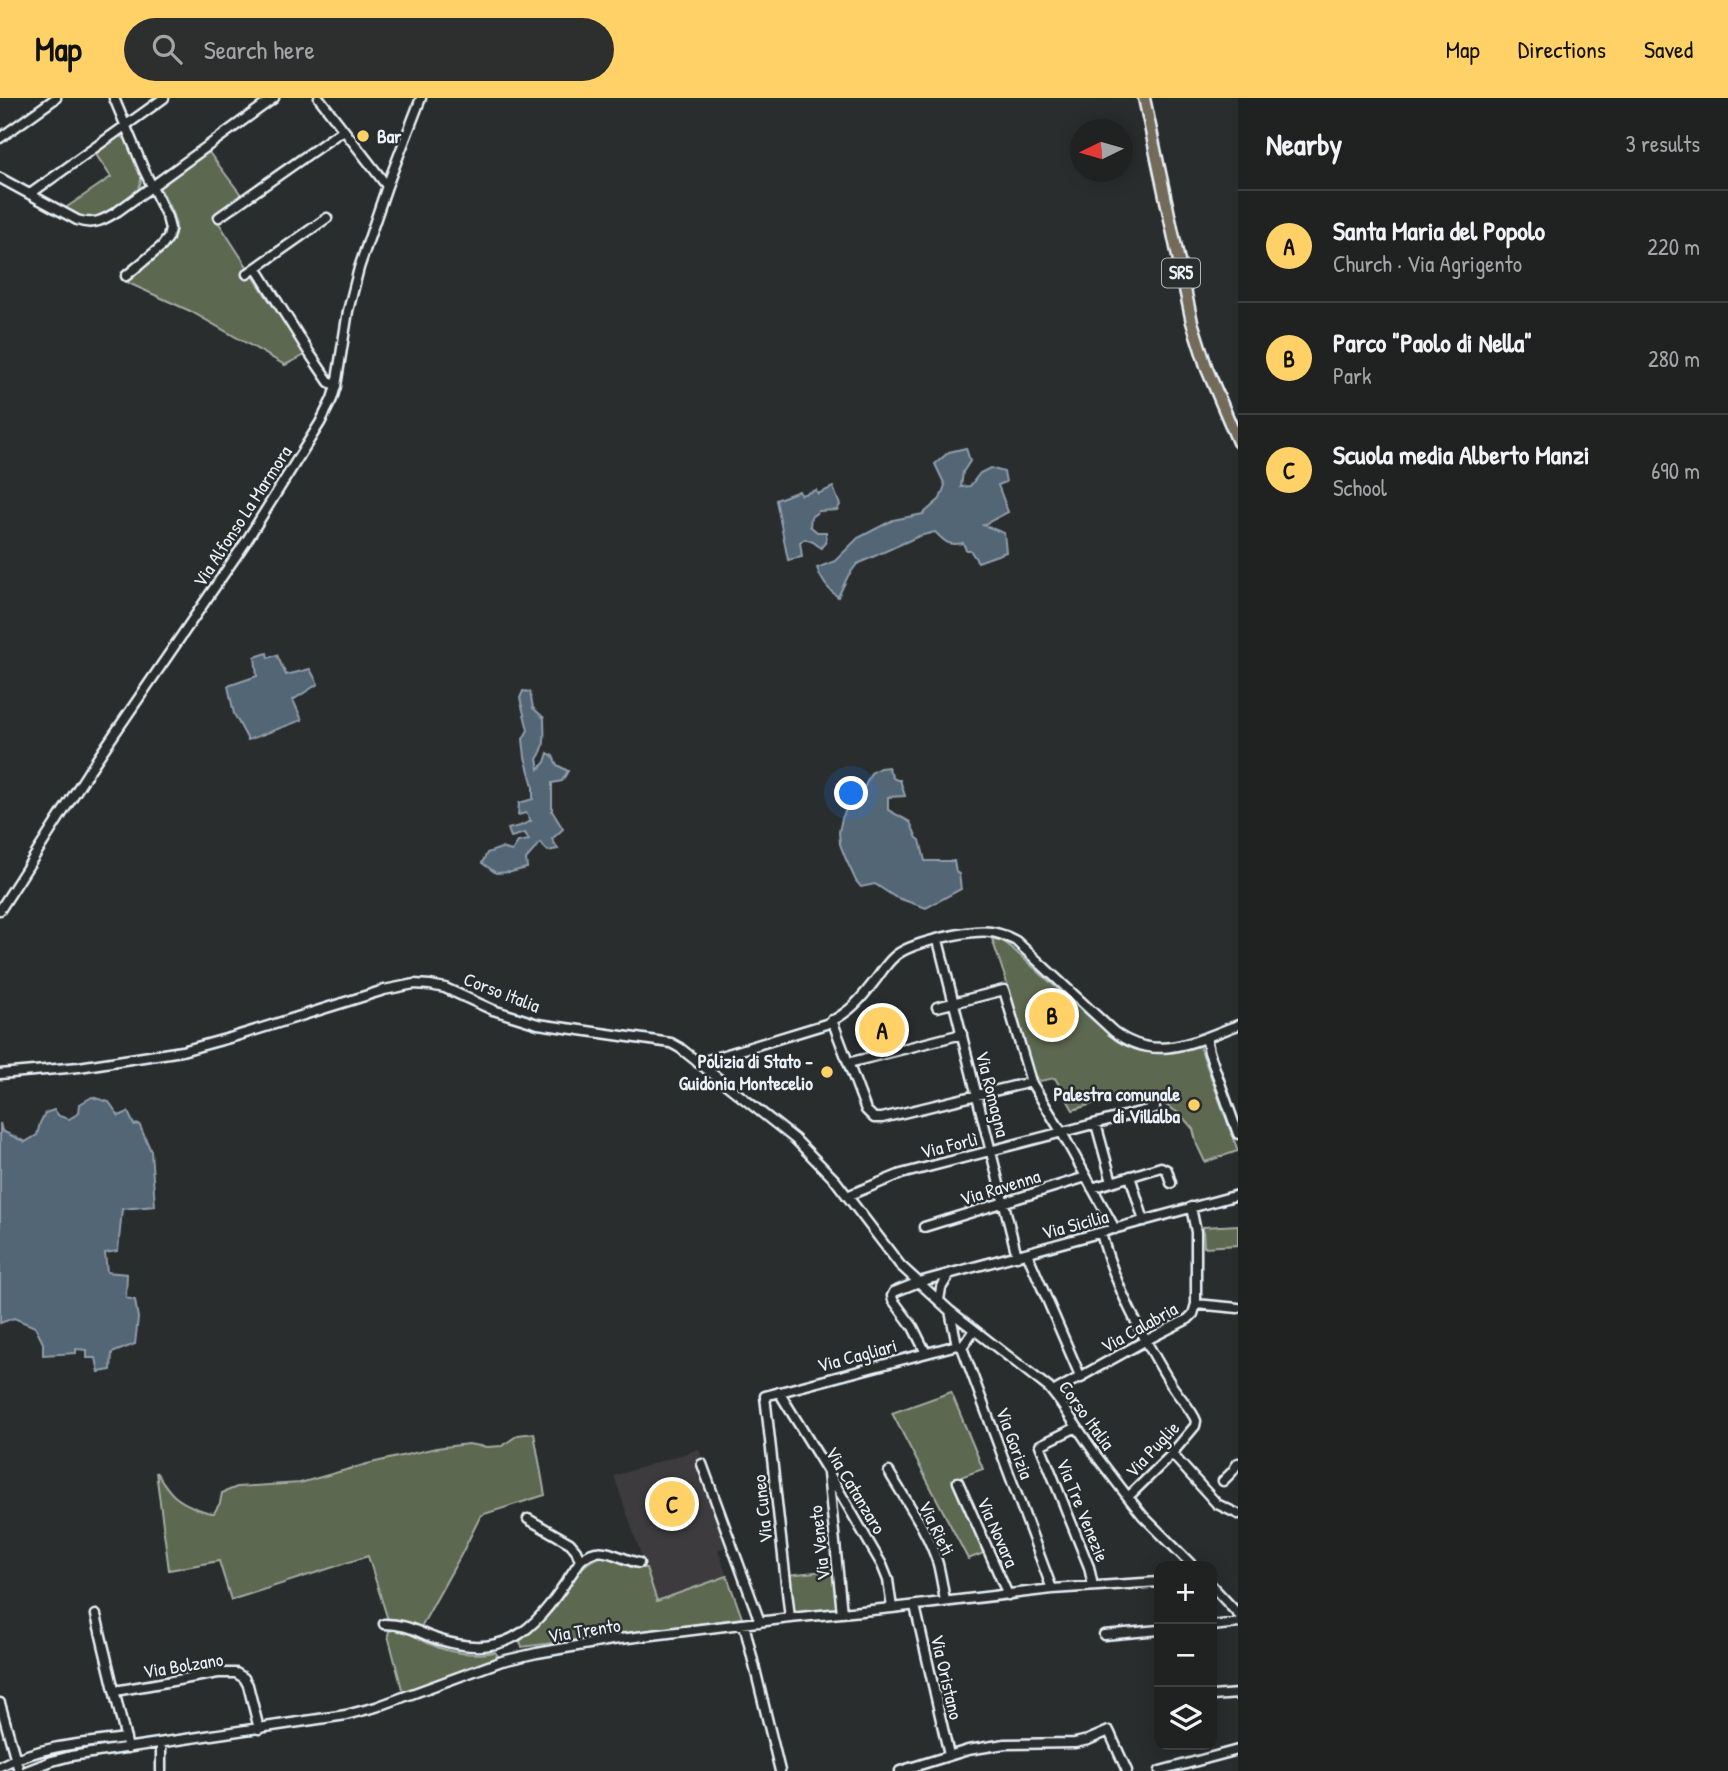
<!DOCTYPE html>
<meta charset="utf-8">
<style>
:root{--surface:#202222;--page:#2d2f2f;--text:#f1f3f6;--muted:#a2a4a5;--line:#3d3f40;--accent:#ffd166}
body{margin:0;font-family:"Patrick Hand",sans-serif;background:var(--page);color:var(--text)}
.controls{position:absolute;right:21px;bottom:21px;display:grid;overflow:hidden;border-radius:14px;box-shadow:0 4px 18px #0003}
.controls button{width:63px;height:63px;display:grid;place-items:center;padding:0;border:0;border-bottom:2px solid var(--line);background:var(--surface);color:var(--text);font:35px sans-serif}
.compass{position:absolute;left:1070px;top:21px;width:63px;height:63px;border-radius:50%;background:var(--surface);box-shadow:0 4px 18px #0003;rotate:265deg}
.you{position:absolute;left:852px;top:696px;width:24px;height:24px;margin:-18px;border:5px solid #fff;border-radius:50%;background:#1a73e8;box-shadow:0 0 0 10px #1a73e833}
.badge{display:grid;place-items:center;width:46px;height:46px;border-radius:50%;background:var(--accent);color:#111;font-size:23px;font-weight:700}
.pin{position:absolute;translate:-50% -50%;border:4px solid #fff;box-shadow:0 2px 7px #0006}
.list{margin:0;padding:0;list-style:none}
h2{display:flex;justify-content:space-between;align-items:center;height:91px;margin:0;padding:0 28px;font-size:30px}
h2 small{font-size:23px;font-weight:400;color:var(--muted)}
.list li{display:grid;grid-template-columns:46px 1fr auto;gap:21px;align-items:center;box-sizing:border-box;height:112px;padding:0 28px;border-top:2px solid var(--line)}
.list b{display:block;font-size:26px;white-space:nowrap}
.list p{margin:0;font-size:23px;white-space:nowrap;color:var(--muted)}
.list em{font-size:23px;font-style:normal;color:var(--muted)}
.icon{flex:none;width:38px;height:38px;fill:none;stroke:currentColor;stroke-width:2;stroke-linecap:round;stroke-linejoin:round}
.map{position:relative;flex:none;width:1238px;height:1673px;overflow:hidden}
header{display:flex;align-items:center;gap:42px;box-sizing:border-box;height:98px;padding:0 35px;background:var(--accent);color:#111}
header strong{font-size:33px}
nav{display:flex;gap:38px;margin-inline-start:auto;font-size:24px}
.search{width:490px;height:63px;background:var(--page);display:flex;align-items:center;gap:18px;box-sizing:border-box;padding:0 24px;border-radius:38px;color:var(--muted);font-size:26px}
main{display:flex}
aside{flex:1;background:var(--surface)}
.map>svg:first-child{display:block}
.built{fill:#3c3a3e}
.green{fill:#5c674f;stroke:#a2aca4;stroke-width:2}
.water{fill:#536676;stroke:#8f9eaa;stroke-width:2}
.lines{fill:none;stroke-linecap:round;stroke-linejoin:round}
.minor-casing{stroke:#e8f1f8;stroke-width:13}
.major-casing{stroke:#e8f1f8;stroke-width:15}
.minor{stroke:#2a2d2e;stroke-width:8}
.major{stroke:#736b5a;stroke-width:10}
.poi-dot{fill:#ffd166;stroke:#2a2d2e;stroke-width:2.5}
.labels{text-anchor:middle;stroke-width:5;stroke-linejoin:round;paint-order:stroke}
.shield{fill:#2a2d2e;stroke:#afb6bb;stroke-width:2}
.shield-label{font-size:18px;font-weight:bold;fill:#e8f1f8}
.poi-label{font-size:19px;font-weight:bold;fill:#e8f1f8;stroke:#2a2d2e;text-anchor:end}
.street-label{font-size:19px;fill:#e8f1f8;stroke:#2a2d2e}
</style>
<header>
<strong>Map</strong>
<div class="search"><svg class="icon" aria-label="search" viewBox="0 0 24 24"><circle cx="10" cy="10" r="6"/><path d="M15 15l6 6"/></svg>Search here</div>
<nav><a>Map</a><a>Directions</a><a>Saved</a></nav>
</header>
<main>
<div class="map">
<svg width="1238" height="1673" viewBox="0 0 1238 1673">
<rect width="100%" height="100%" fill="#2a2d2e"/>
<filter id="ink" filterUnits="userSpaceOnUse"><feTurbulence type="fractalNoise" baseFrequency=".0143" numOctaves="2"/><feDisplacementMap in="SourceGraphic" scale="14" xChannelSelector="R" yChannelSelector="G"/><feConvolveMatrix kernelMatrix="1 2 1 2 8 2 1 2 1" color-interpolation-filters="sRGB"/></filter>
<g filter="url(#ink)">
<!-- built -->
<path class="built" d="M699,1351L730,1434L721,1437L725,1449L718,1452L727,1478L657,1503L614,1378Z"/>
<!-- green -->
<path class="green" d="M119,38L127,41C134,56 148,78 137,93L99,120L85,121L64,111L111,79L95,55Z
M208,53L242,98L215,119L268,201L307,256L285,267L190,213L124,183C138,172 177,148 176,129C176,118 164,99 159,89Z
M992,841L1000,842L1007,846L1117,943C1147,958 1168,958 1199,947L1238,1053L1205,1064L1197,1047L1193,1031L1180,1016L1161,1004L1114,999L1073,1012L1055,980L1040,983L1032,975L1009,891Z
M1238,1127V1147L1204,1149L1203,1129Z
M951,1294L983,1371L952,1382L984,1455L968,1461L892,1315Z
M534,1335L545,1397L481,1417L462,1455L421,1529L388,1522L368,1458L231,1502L219,1463L169,1472L156,1374C170,1395 174,1402 198,1411C204,1413 208,1415 214,1415L220,1405L222,1395L237,1389L300,1385L367,1366L436,1350L468,1346L487,1349L502,1348L518,1337Z
M606,1458L634,1470H646L657,1503L727,1478L742,1520L522,1549L520,1543C531,1533 543,1523 553,1512C569,1492 578,1461 606,1458Z
M833,1472L837,1511L793,1516L788,1477Z
M397,1531C409,1533 417,1540 428,1545C450,1556 472,1558 495,1554L498,1558L495,1561L403,1595L388,1537L389,1533Z"/>
<!-- water -->
<path class="water" d="M966,350L970,363L963,374L961,389L970,388L980,375L990,370L1004,374L1006,384L998,387L1008,414L983,427L1004,435L1006,454L978,464L970,452H966L963,445C947,448 946,444 935,434L919,438L857,466L848,478L838,499C827,491 821,482 817,470L835,463L858,440L893,422L923,416L940,401L945,387L935,366L949,354Z
M833,389L840,407L837,412L819,413L811,419L810,428L817,434H826V444L821,450L813,444L805,441L800,444L802,459L788,462L776,402L799,393L801,397L816,392L818,396Z
M267,555L268,560L277,557L286,577L310,571L318,586L293,602L302,622L248,642L234,616L228,588L257,578L255,559Z
M523,593L530,594L533,610L544,620C544,636 547,647 537,661L539,671L545,664L548,655L553,658L557,667L568,673L562,683L552,685V713L563,731L552,741L558,751L548,753L540,745L526,761L527,770L511,774L496,775L482,765L487,755L501,750L512,753L518,744L529,742L525,735L511,739L508,731L520,728L531,723L526,715L518,717L519,705L533,701V688L525,659L523,641L528,632L520,600Z
M888,669L893,680L897,682H900L905,698L888,699V712L910,724L917,740L920,742L925,763H954L956,774L959,776L961,791L926,810L895,799L875,786L861,789L856,783L845,759L840,746L839,734L842,720L854,695L864,690L871,675L880,670Z
M92,999L109,1004L119,1018L128,1014L134,1027L139,1026L151,1053L155,1108L122,1111L118,1153L105,1155L107,1174L127,1176L126,1200L135,1202L138,1220L135,1246L112,1255L111,1272L99,1274L96,1260H87V1252L76,1251V1255L43,1257V1245L35,1229L14,1220L0,1225V1025L2,1033L25,1044L37,1037L40,1025L45,1015L54,1012L59,1018L69,1021L79,1015L80,1006Z"/>
<g class="lines">
<defs>
<path id="minor" d="M114,0L144,72L167,119L170,131L168,140L162,148L126,178
M319,0L387,88
M0,40L56,0
M0,80L77,122C93,128 104,122 118,113L274,0
M30,96L164,0
M219,119L343,32
M256,170L310,256L329,284L336,288
M247,176L327,120
M0,812L89,673L247,442L320,325L332,301L336,288L348,213L359,170L387,88L421,0
M938,842L1017,1158
M937,909L1004,892L1031,984L1062,1035L1115,1131
M832,922L866,1012L874,1020H882L1031,984
M1206,939L1209,954L1238,1036
M698,965L826,926C851,914 861,901 877,880C882,873 887,865 894,859C908,845 971,831 991,834C1001,835 1008,839 1016,843L1113,933C1155,966 1195,943 1238,927
M848,965L962,936
M0,976L79,969L182,953L233,939L384,892L414,886L430,887L445,890L493,912L538,926L671,945L680,950L795,1041L835,1082L900,1167L950,1213L1049,1290L1060,1304L1098,1360L1128,1399L1143,1418L1193,1468
M1096,1026L1112,1084
M1130,1078L1144,1123
M1092,1090L1161,1069L1167,1072L1171,1085
M847,1098L901,1076L1155,1010
M1191,1109L1196,1134V1206
M924,1129L1086,1079
M1101,1135C1115,1188 1141,1236 1169,1283C1176,1296 1192,1311 1196,1323L1195,1328L1169,1359L1128,1399
M1027,1155L1081,1280
M939,1202L941,1190L949,1177
M950,1213L957,1247L962,1249L1052,1491
M962,1249L974,1232
M926,1255L913,1229L893,1202L892,1198L894,1194L919,1184L1238,1097
M779,1294L827,1372L882,1467L888,1482L892,1510
M1053,1294L1141,1245L1188,1221L1193,1216L1196,1206L1238,1210
M1077,1329L1040,1347L1089,1469L1093,1488
M1172,1356L1217,1406L1238,1416
M702,1366L760,1524
M889,1374C906,1403 928,1433 938,1466C941,1478 943,1491 945,1503
M828,1375L842,1515
M1223,1383L1232,1374L1238,1365
M958,1384L1008,1497
M528,1421L570,1445L576,1452L580,1463
M1212,1488L1238,1516
M915,1508L949,1657
M96,1517L128,1650
M790,1520L765,1298L957,1247
M384,1526C409,1526 418,1535 440,1542C517,1565 542,1520 580,1463C600,1443 616,1460 639,1465
M744,1526L780,1673
M1212,1528L1238,1525
M1104,1537L1159,1532
M115,1593L218,1575H236L244,1580L248,1587L259,1631
M1212,1598L1238,1596
M0,1605L19,1673
M161,1645V1673
M0,1668C40,1648 82,1645 126,1640
M26,1673L52,1663L71,1658L346,1617L376,1609L502,1563L537,1555L612,1542L790,1520L892,1510L1052,1491L1159,1484
M900,1673L968,1652L1005,1646L1075,1645L1088,1642L1109,1633L1127,1673
M1160,1673L1238,1652"/>
<path id="major" d="M1144,0L1192,224L1207,271L1238,344"/>
</defs>
<!-- minor casing -->
<use href="#minor" class="minor-casing"/>
<!-- major casing -->
<use href="#major" class="major-casing"/>
<!-- minor -->
<use href="#minor" class="minor"/>
<!-- major -->
<use href="#major" class="major"/>
</g>
</g>
<!-- markers -->
<g class="poi-dot">
<circle cx="363" cy="38" r="7"/>
<circle cx="827" cy="974" r="7"/>
<circle cx="1194" cy="1007" r="7"/>
</g>
<g class="labels">
<!-- shield labels -->
<rect class="shield" x="1162" y="160.5" width="38" height="29" rx="5"/>
<g class="shield-label">
<text x="1181" y="181">SR5</text>
</g>
<!-- poi labels -->
<g class="poi-label">
<text x="377" y="45" text-anchor="start">Bar</text>
<text x="813" y="970">Polizia di Stato -<tspan x="813" dy="22">Guidonia Montecelio</tspan></text>
<text x="1180" y="1003">Palestra comunale<tspan x="1180" dy="22">di Villalba</tspan></text>
</g>
<!-- street labels -->
<g class="street-label">
<text transform="translate(242 418) rotate(-57)" y="7">Via Alfonso La Marmora</text>
<text transform="translate(502 894) rotate(21)" y="7">Corso Italia</text>
<text transform="translate(993 996) rotate(76)" y="7">Via Romagna</text>
<text transform="translate(949 1047) rotate(-14)" y="7">Via Forlì</text>
<text transform="translate(1000 1089) rotate(-17)" y="7">Via Ravenna</text>
<text transform="translate(1075 1126) rotate(-15)" y="7">Via Sicilia</text>
<text transform="translate(1139 1229) rotate(-29)" y="7">Via Calabria</text>
<text transform="translate(857 1257) rotate(-15)" y="7">Via Cagliari</text>
<text transform="translate(1087 1317) rotate(54)" y="7">Corso Italia</text>
<text transform="translate(1015 1345) rotate(70)" y="7">Via Gorizia</text>
<text transform="translate(1152 1351) rotate(-47)" y="7">Via Puglie</text>
<text transform="translate(856 1392) rotate(59)" y="7">Via Catanzaro</text>
<text transform="translate(762 1411) rotate(-96)" y="7">Via Cuneo</text>
<text transform="translate(1083 1412) rotate(68)" y="7">Via Tre Venezie</text>
<text transform="translate(937 1430) rotate(64)" y="7">Via Rieti</text>
<text transform="translate(998 1434) rotate(66)" y="7">Via Novara</text>
<text transform="translate(819 1445) rotate(-96)" y="7">Via Veneto</text>
<text transform="translate(584 1532) rotate(-9)" y="7">Via Trento</text>
<text transform="translate(183 1567) rotate(-9)" y="7">Via Bolzano</text>
<text transform="translate(947 1579) rotate(77)" y="7">Via Oristano</text>
</g>
</g>
</svg>
<div class="controls">
<button>+</button>
<button>−</button>
<button><svg class="icon" aria-label="layers" viewBox="0 0 24 24"><path d="M12 4l9 5-9 5-9-5zM3 14l9 5 9-5"/></svg></button>
</div>
<svg class="compass" viewBox="-18 -18 36 36"><path d="M0-13l5 13h-10z" fill="#e53935"/><path d="M0 13l5-13h-10z" fill="#a2a4a5"/></svg>
<div class="you"></div>
<div class="pin badge" style="left:882px;top:932px">A</div>
<div class="pin badge" style="left:1052px;top:917px">B</div>
<div class="pin badge" style="left:672px;top:1406px">C</div>
</div>
<aside>
<h2>Nearby<small>3 results</small></h2>
<ul class="list">
<li><span class="badge">A</span><div><b>Santa Maria del Popolo</b><p>Church · Via Agrigento</p></div><em>220 m</em></li>
<li><span class="badge">B</span><div><b>Parco &quot;Paolo di Nella&quot;</b><p>Park</p></div><em>280 m</em></li>
<li><span class="badge">C</span><div><b>Scuola media Alberto Manzi</b><p>School</p></div><em>690 m</em></li>
</ul>
</aside>
</main>
